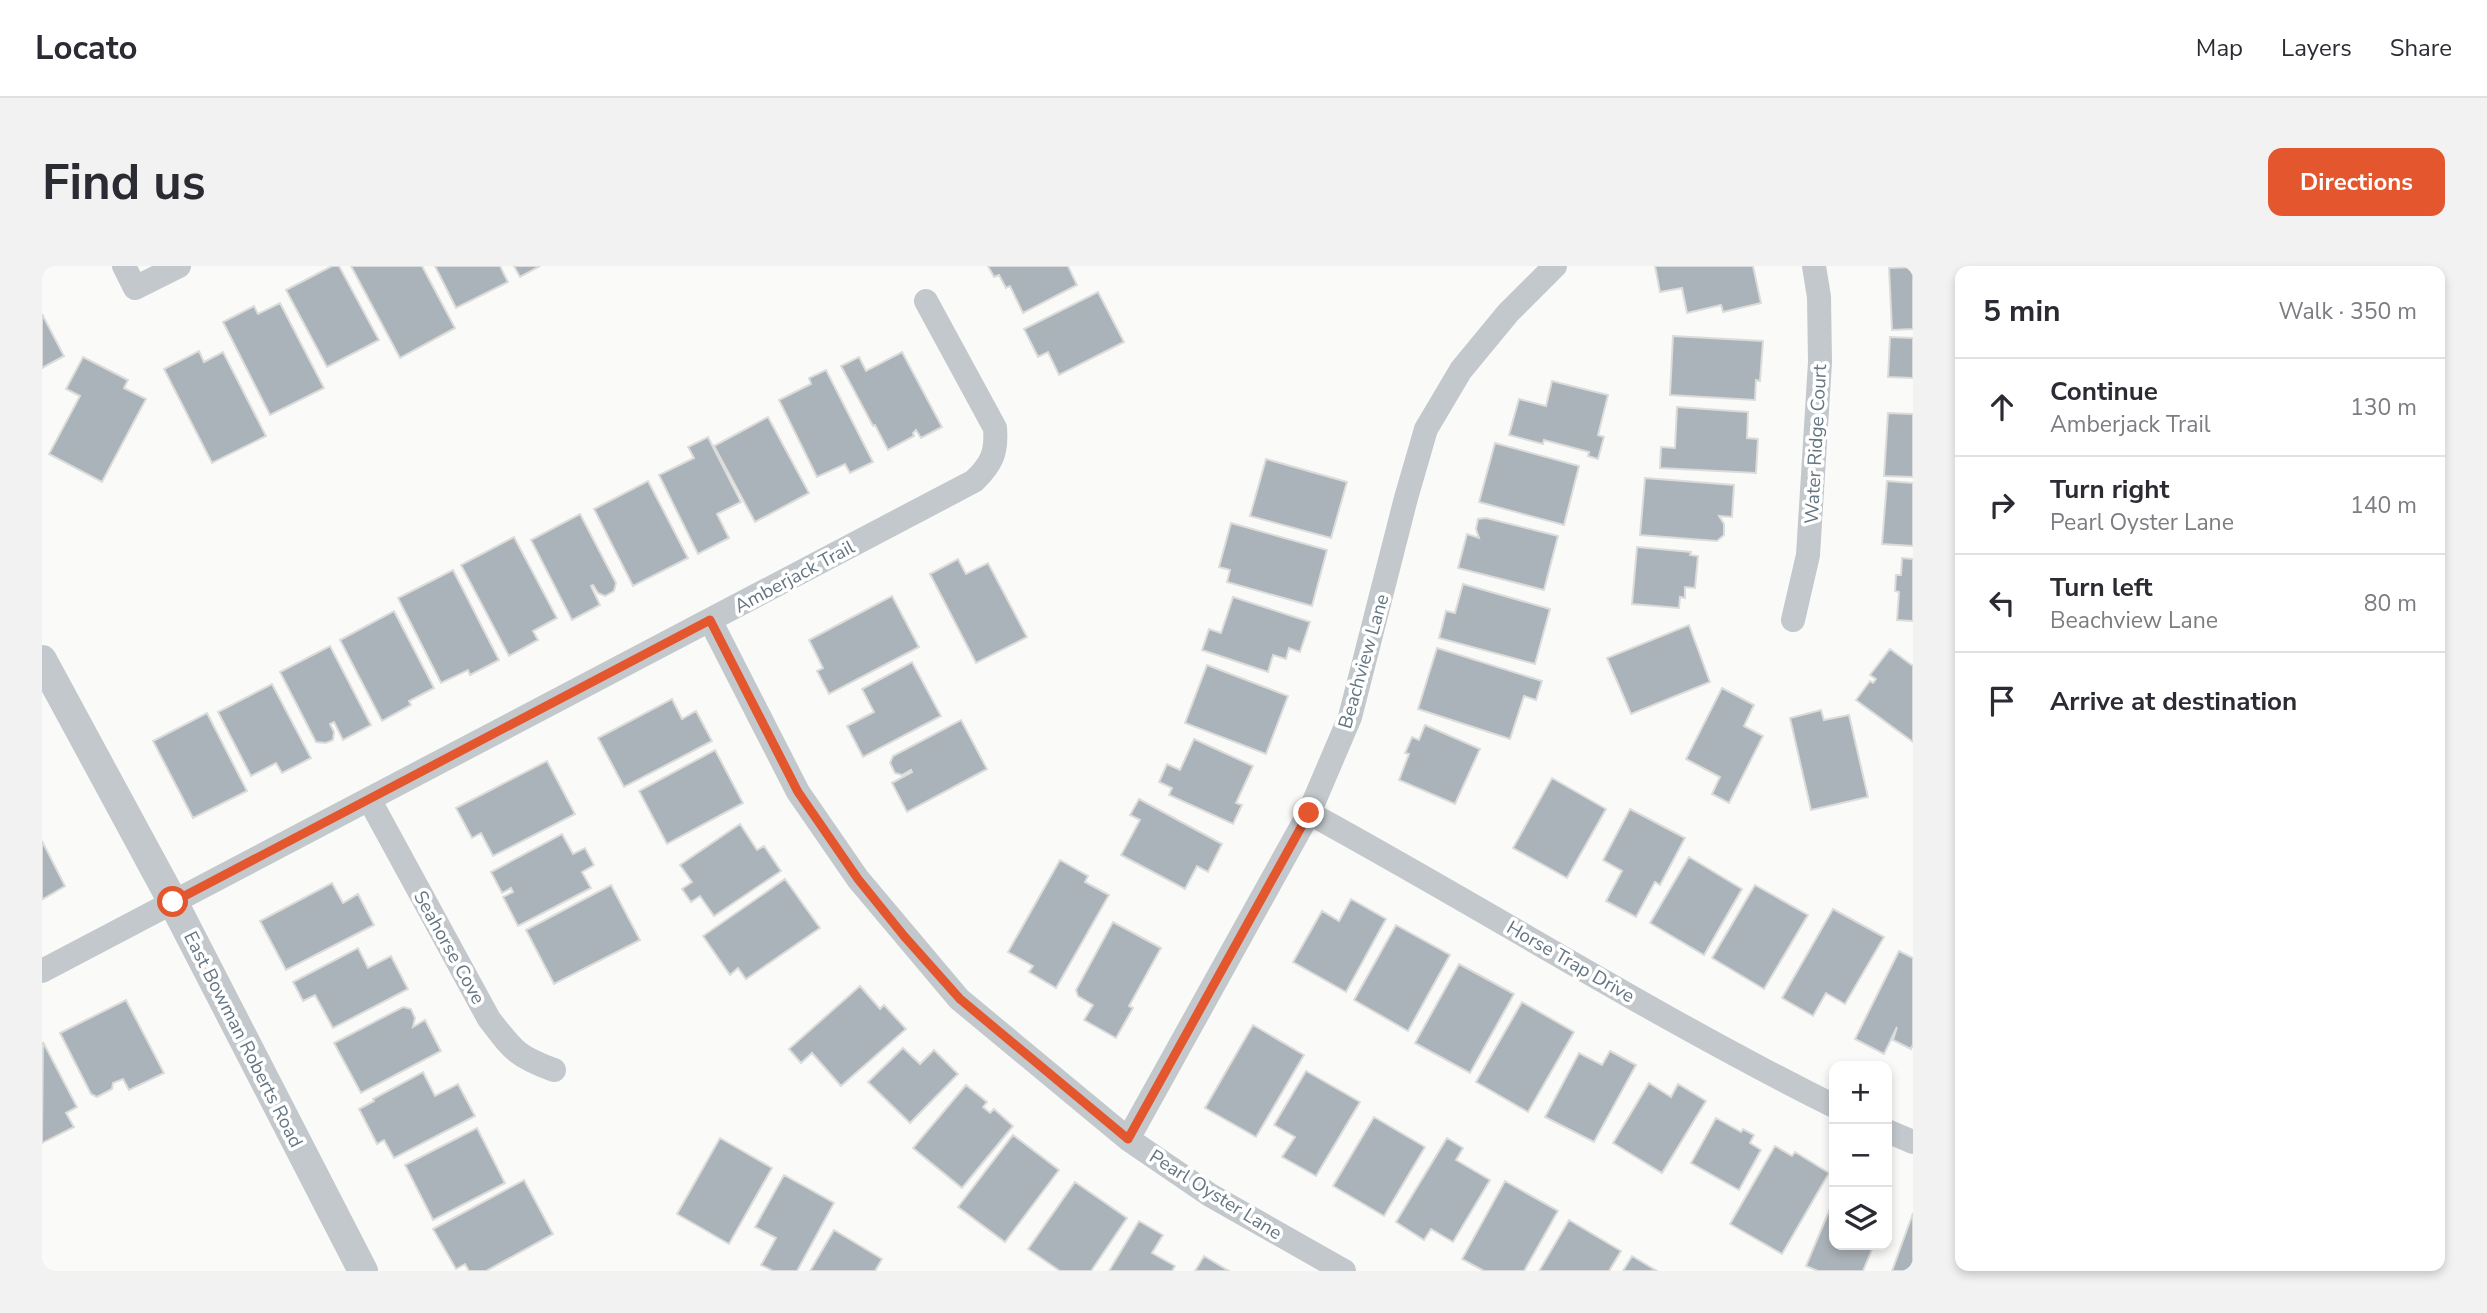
<!DOCTYPE html>
<meta charset="utf-8">
<style>
:root{--surface:#fff;--page:#f2f2f3;--text:#2b2b33;--muted:#7c7c81;--line:#e1e1e2;--accent:#e4572e}
body{margin:0;font-family:"Nunito Sans",sans-serif;background:var(--page);color:var(--text)}
.controls{position:absolute;right:21px;bottom:21px;display:grid;overflow:hidden;border-radius:14px;box-shadow:0 4px 10px #0003}
.controls button{width:63px;height:63px;display:grid;place-items:center;padding:0;border:0;border-bottom:2px solid var(--line);background:var(--surface);color:var(--text);font:35px sans-serif}
.stop{position:absolute;width:21px;height:21px;margin:-16px;border:5px solid #e4572e;border-radius:50%;background:#fff}
.stop.end{background:#e4572e;border-color:#fff;box-shadow:0 2px 7px #0008}
.list{margin:0;padding:0;list-style:none}
h2{display:flex;justify-content:space-between;align-items:center;height:91px;margin:0;padding:0 28px;font-size:30px}
h2 small{font-size:23px;font-weight:400;color:var(--muted)}
.list li{display:grid;grid-template-columns:46px 1fr auto;gap:21px;align-items:center;box-sizing:border-box;height:98px;padding:0 28px;border-top:2px solid var(--line)}
.list b{display:block;font-size:26px;white-space:nowrap}
.list p{margin:0;font-size:23px;white-space:nowrap;color:var(--muted)}
.list em{font-size:23px;font-style:normal;color:var(--muted)}
.icon{flex:none;width:38px;height:38px;fill:none;stroke:currentColor;stroke-width:2;stroke-linecap:round;stroke-linejoin:round}
.map{position:relative;flex:none;width:1871px;height:1005px;overflow:hidden;border-radius:14px}
header{display:flex;align-items:center;gap:42px;box-sizing:border-box;height:98px;padding:0 35px;background:var(--surface);border-bottom:2px solid var(--line)}
header strong{font-size:33px}
nav{display:flex;gap:38px;margin-inline-start:auto;font-size:24px}
.intro{display:flex;align-items:center;justify-content:space-between;box-sizing:border-box;height:168px;padding:0 42px}
h1{margin:0;font-size:49px}
.button{padding:18px 32px;border-radius:14px;background:var(--accent);color:#fff;font-size:24px;font-weight:700}
main{display:flex;gap:42px;padding:0 42px}
aside{flex:1;background:var(--surface);border-radius:14px;box-shadow:0 4px 10px #0003}
.map>svg:first-child{display:block}
.building{fill:#aab3b9;stroke:#dcdcda;stroke-width:2}
.lines{fill:none;stroke-linecap:round;stroke-linejoin:round}
.minor{stroke:#c3c8cc;stroke-width:24}
.tertiary{stroke:#c3c8cc;stroke-width:30}
.route{stroke:#e4572e;stroke-width:9}
.labels{text-anchor:middle;stroke-width:7;stroke-linejoin:round;paint-order:stroke}
.street-label{font-size:19px;fill:#657683;stroke:#fff}
</style>
<header>
<strong>Locato</strong>
<nav><a>Map</a><a>Layers</a><a>Share</a></nav>
</header>
<div class="intro"><h1>Find us</h1><a class="button">Directions</a></div>
<main>
<div class="map">
<svg width="1871" height="1005" viewBox="0 0 1871 1005">
<rect width="100%" height="100%" fill="#fafaf8"/>
<!-- building -->
<path class="building" d="M290,0H297L337,74L285,101L244,24Z
M309,0H380L413,62L358,92Z
M393,0H458L466,16L414,42Z
M472,0H498L478,11Z
M946,0H1026L1035,19L981,47L968,20L964,22L957,9L952,11Z
M1613,0H1711L1719,37L1681,46L1679,39L1645,47L1640,22L1618,26Z
M1871,1V63L1850,64L1847,2Z
M1056,26L1082,76L1017,109L1006,86L996,91L982,63Z
M238,37L282,122L228,149L181,56L212,40L216,48Z
M0,48L22,90L0,102Z
M1631,70L1721,75L1718,115L1714,114L1713,134L1628,129Z
M1848,71L1871,72V112L1846,111Z
M157,85L162,96L181,86L224,170L170,197L122,103Z
M860,86L900,161L879,172L874,164L871,167L872,170L846,184L833,159L831,160L799,100L817,91L824,105Z
M41,91L86,114L82,122L104,133L60,216L7,188L38,130L24,123Z
M784,104L831,196L808,207L803,198L775,211L737,134L769,118L767,112Z
M1510,115L1566,129L1556,169L1562,171L1556,193L1546,190L1547,186L1502,174L1501,178L1467,169L1477,133L1504,140Z
M1635,141L1706,146L1705,172L1716,173L1714,207L1618,202L1619,181L1633,182Z
M1846,147L1871,148V211L1842,210Z
M726,151L767,227L713,256L672,180Z
M666,171L699,236L675,248L687,272L656,288L617,209L652,192L646,181Z
M1453,177L1537,200L1522,259L1437,236Z
M1224,193L1305,216L1289,272L1208,250Z
M1603,212L1692,219L1690,251L1677,250L1682,258V269L1675,275L1598,269Z
M606,215L646,292L591,320L552,243Z
M1845,215L1871,217V280L1840,278Z
M538,248L574,317L572,325L563,330L556,327L551,319L549,320L558,339L530,354L489,274Z
M1444,252L1516,270L1502,324L1416,302L1425,268L1437,272L1434,263L1436,253Z
M1189,257L1285,284L1270,340L1185,316L1188,304L1177,301Z
M472,271L515,352L491,365L496,374L467,390L419,299Z
M1595,281L1649,286L1648,289L1656,290L1653,322L1643,321V332L1638,331L1637,342L1590,338Z
M1860,292L1871,293V355L1855,354L1857,326L1853,325L1854,309H1859Z
M916,293L924,308L946,297L985,371L934,397L888,308Z
M411,304L457,394L428,409L426,404L399,417L356,332Z
M1421,318L1508,343L1493,398L1397,372L1404,345L1413,347Z
M850,330L877,381L787,428L775,405L781,402L767,374Z
M1191,331L1268,356L1258,386L1247,382L1244,393L1231,389L1226,406L1160,384L1167,363L1179,367Z
M352,345L392,422L367,435L369,439L340,455L298,374Z
M1647,359L1668,416L1589,448L1565,392Z
M288,380L329,459L301,474L292,456L288,458L292,466L291,474L284,477L274,476L238,406Z
M1395,382L1500,415L1494,434L1482,430L1468,473L1376,443Z
M1848,383L1871,400V476L1814,434L1828,415L1831,417L1834,413L1828,409Z
M870,396L899,450L821,491L805,460L832,446L820,423Z
M1165,399L1246,430L1224,488L1143,457Z
M230,418L269,492L240,507L234,497L209,510L176,446Z
M1680,422L1712,439L1702,460L1721,470L1687,537L1670,528L1678,511L1644,493Z
M630,433L640,453L654,445L670,475L582,521L556,472Z
M1779,444L1782,454L1807,449L1826,531L1769,544L1748,452Z
M165,447L205,525L151,552L111,475Z
M919,454L945,503L865,546L850,517L870,506L869,504L860,509L853,507L848,497L851,490Z
M1383,459L1438,483L1413,538L1357,514L1367,488L1363,487L1370,471L1377,474Z
M1152,473L1211,500L1194,537L1200,539L1191,558L1127,529L1130,522L1117,516L1125,498L1138,504Z
M673,484L701,537L625,578L597,525Z
M505,495L533,548L451,590L439,567L430,572L414,542Z
M1510,512L1564,543L1525,612L1471,582Z
M1097,533L1180,578L1166,606L1155,600L1143,623L1079,589L1098,554L1088,549Z
M1588,543L1643,572L1618,619L1613,616L1594,651L1564,635L1580,605L1561,594Z
M698,558L715,584L722,580L739,605L672,650L658,630L649,636L640,623L650,616L638,599Z
M520,568L531,588L543,582L552,599L540,606L549,622L476,660L461,631L471,626L469,622L460,627L449,606Z
M0,575L23,620L1,633L0,631Z
M1647,591L1700,623L1662,689L1608,657Z
M1018,594L1046,610L1043,616L1067,629L1014,722L987,706L991,700L966,686Z
M743,613L778,662L704,713L696,702L688,709L661,670Z
M290,617L301,637L316,628L332,659L244,704L218,655Z
M569,619L598,674L512,718L484,664Z
M1713,619L1766,649L1722,723L1670,692Z
M1309,633L1344,653L1304,726L1251,696L1280,645L1297,655Z
M1791,643L1842,671L1803,738L1784,727L1771,750L1740,732Z
M1071,656L1119,682L1087,740L1091,742L1074,772L1042,754L1051,739L1036,730L1034,724Z
M1354,659L1408,689L1366,765L1312,734Z
M316,682L326,702L349,690L366,723L291,762L273,729L261,735L251,716Z
M1857,685L1871,692V778L1869,783L1851,774L1855,761L1842,788L1813,773Z
M1417,698L1472,728L1428,807L1373,777Z
M818,720L838,743L842,739L864,763L799,820L770,787L759,797L747,783Z
M84,734L122,807L87,824L81,813L71,817L70,823L55,831L49,828L18,767Z
M1480,736L1532,766L1486,846L1434,816Z
M361,741L369,743L373,752L371,761L383,754L399,785L319,827L292,777Z
M1211,759L1262,789L1214,871L1163,842Z
M1,776L35,841L24,847L32,861L0,877Z
M861,782L878,798L892,784L916,808L868,857L826,816Z
M1568,785L1594,799L1552,876L1503,851L1537,787L1560,799Z
M1264,805L1318,836L1274,910L1240,891L1253,871L1232,859Z
M381,806L393,830L416,818L433,850L352,892L342,874L335,878L317,843L332,835L331,833Z
M1607,817L1629,831L1636,818L1664,835L1620,907L1571,877Z
M924,819L945,836L941,841L948,847L952,843L971,860L920,922L871,882Z
M1332,851L1383,881L1342,950L1291,920Z
M1674,852L1699,866L1701,863L1712,869L1708,877L1719,884L1697,924L1649,897Z
M435,862L463,917L391,954L363,899Z
M971,869L1017,904L963,976L916,941Z
M678,872L730,902L687,978L635,948Z
M1405,872L1421,882L1414,894L1448,914L1411,976L1389,963L1382,974L1354,956Z
M1733,880L1750,890L1753,886L1787,907L1740,988L1688,958Z
M742,909L792,937L755,1005H731L719,999L734,972L713,961Z
M482,914L511,968L444,1005H427L423,998L414,1003L391,963Z
M1463,915L1516,945L1482,1005H1442L1420,993Z
M1033,916L1085,952L1049,1005H1018L986,983Z
M1792,933V979H1832L1821,1005H1776L1764,1000Z
M1871,947V1005H1850Z
M1527,954L1579,985L1567,1005H1497Z
M1097,955L1121,969L1110,987L1133,1000L1130,1005H1067Z
M792,964L840,993L833,1005H768Z
M1162,990L1187,1005H1153Z
M1590,990L1615,1005H1581Z"/>
<g class="lines">
<!-- minor -->
<path class="minor" d="M82,0L93,22L137,0
M668,354L756,526L816,613L917,733L1086,873L1168,929L1302,1005
M1751,354L1766,289L1778,96L1777,31L1772,0
M327,533L447,753C471,784 474,790 512,804
M1267,547C1443,643 1613,751 1792,840
M0,705L932,215C950,198 955,186 953,162L884,35
M1845,865L1871,876
M1086,873L1267,547L1308,451L1364,232L1384,163L1419,104L1466,47L1513,0"/>
<!-- tertiary -->
<path class="tertiary" d="M0,394L131,636L321,1005"/>
</g>
<g class="lines">
<!-- route -->
<path class="route" d="M131,636L668,354L756,526L816,613L862,670L918,733L1086,873L1267,547"/>
</g>
<g class="labels">
<!-- street labels -->
<g class="street-label">
<text transform="translate(1773 178) rotate(-87)" y="7">Water Ridge Court</text>
<text transform="translate(752 310) rotate(-28)" y="7">Amberjack Trail</text>
<text transform="translate(1321 395) rotate(-74)" y="7">Beachview Lane</text>
<text transform="translate(408 681) rotate(61)" y="7">Seahorse Cove</text>
<text transform="translate(1529 695) rotate(30)" y="7">Horse Trap Drive</text>
<text transform="translate(202 773) rotate(63)" y="7">East Bowman Roberts Road</text>
<text transform="translate(1174 928) rotate(32)" y="7">Pearl Oyster Lane</text>
</g>
</g>
</svg>
<div class="controls">
<button>+</button>
<button>−</button>
<button><svg class="icon" aria-label="layers" viewBox="0 0 24 24"><path d="M12 4l9 5-9 5-9-5zM3 14l9 5 9-5"/></svg></button>
</div>
<div class="stop" style="left:131px;top:636px"></div>
<div class="stop end" style="left:1267px;top:547px"></div>
</div>
<aside>
<h2>5 min<small>Walk · 350 m</small></h2>
<ul class="list">
<li><svg class="icon" aria-label="ahead" viewBox="0 0 24 24"><path d="M12 20V5M6 11l6-6 6 6"/></svg><div><b>Continue</b><p>Amberjack Trail</p></div><em>130 m</em></li>
<li><svg class="icon" aria-label="right" viewBox="0 0 24 24"><path d="M7 20v-9h11M14 6l5 5-5 5"/></svg><div><b>Turn right</b><p>Pearl Oyster Lane</p></div><em>140 m</em></li>
<li><svg class="icon" aria-label="left" viewBox="0 0 24 24"><path d="M17 20v-9H6M10 6l-5 5 5 5"/></svg><div><b>Turn left</b><p>Beachview Lane</p></div><em>80 m</em></li>
<li><svg class="icon" aria-label="arrive" viewBox="0 0 24 24"><path d="M6 21V4h12l-3 4 3 4H6"/></svg><div><b>Arrive at destination</b></div></li>
</ul>
</aside>
</main>
